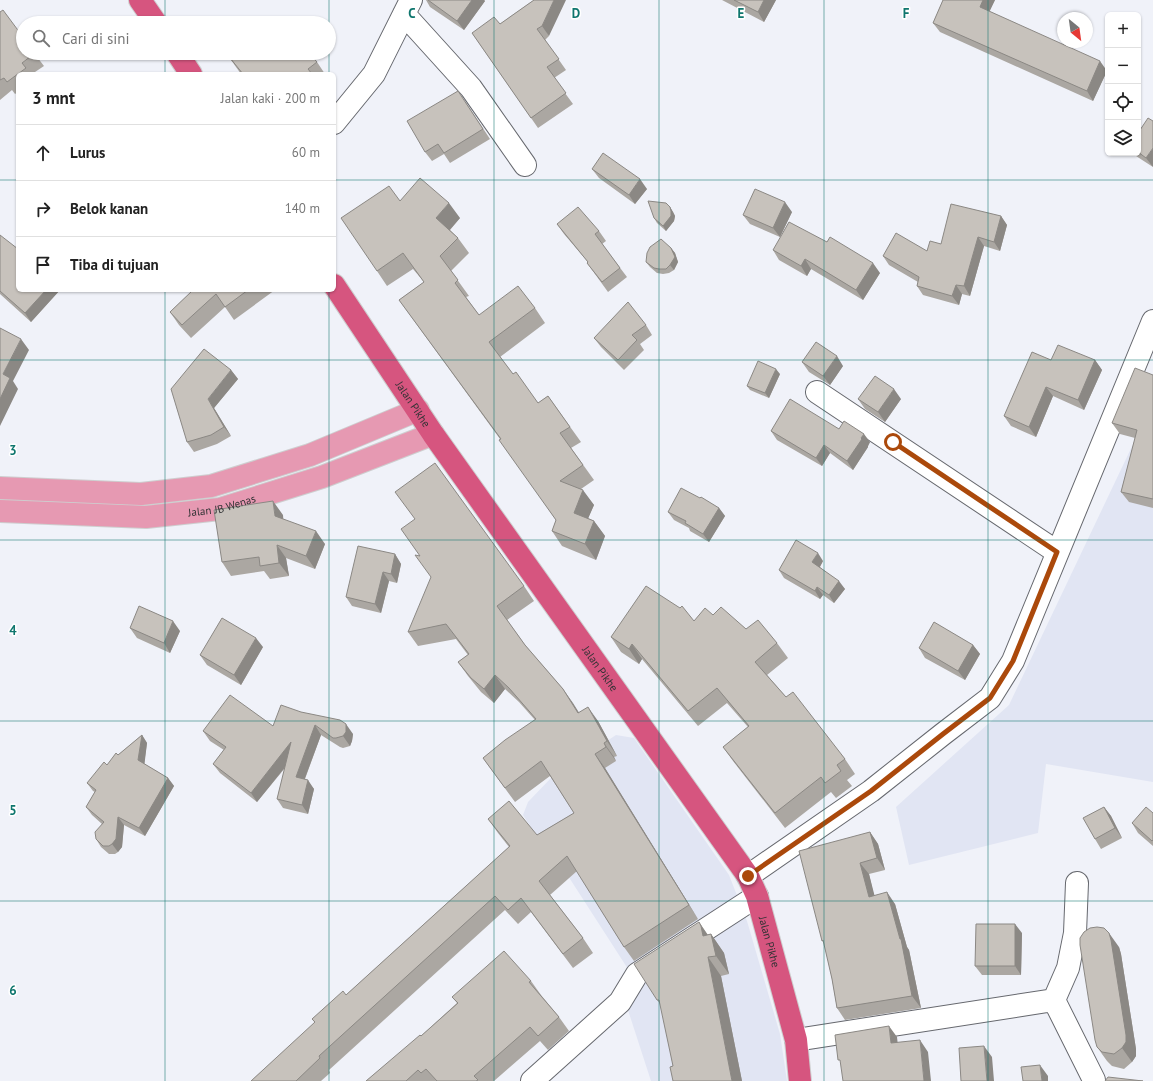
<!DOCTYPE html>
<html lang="id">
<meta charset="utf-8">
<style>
:root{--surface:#fff;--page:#f6f6f6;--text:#222;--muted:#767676;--line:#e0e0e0}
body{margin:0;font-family:"PT Sans",sans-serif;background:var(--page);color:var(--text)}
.controls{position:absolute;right:12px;top:12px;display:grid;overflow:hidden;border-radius:6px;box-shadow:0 1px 3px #0004}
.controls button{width:36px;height:36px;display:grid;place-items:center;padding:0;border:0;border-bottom:1px solid var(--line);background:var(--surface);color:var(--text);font:20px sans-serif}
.compass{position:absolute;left:1057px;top:12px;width:36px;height:36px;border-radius:50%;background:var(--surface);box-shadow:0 1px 3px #0004;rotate:151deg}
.stop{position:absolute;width:12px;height:12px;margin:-9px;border:3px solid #ab490b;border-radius:50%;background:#fff}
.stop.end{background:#ab490b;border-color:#fff;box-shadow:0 1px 4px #0008}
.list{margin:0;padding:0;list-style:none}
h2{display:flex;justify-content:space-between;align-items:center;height:52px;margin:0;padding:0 16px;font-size:17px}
h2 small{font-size:13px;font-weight:400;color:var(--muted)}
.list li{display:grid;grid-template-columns:26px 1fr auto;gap:12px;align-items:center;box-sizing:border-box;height:56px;padding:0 16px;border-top:1px solid var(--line)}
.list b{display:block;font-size:15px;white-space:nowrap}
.list em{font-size:13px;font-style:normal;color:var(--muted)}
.icon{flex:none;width:22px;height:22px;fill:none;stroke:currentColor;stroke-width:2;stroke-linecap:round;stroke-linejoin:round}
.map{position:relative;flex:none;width:1153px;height:1081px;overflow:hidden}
.search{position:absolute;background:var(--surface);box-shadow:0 1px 3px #0004;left:16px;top:16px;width:320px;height:44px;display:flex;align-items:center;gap:10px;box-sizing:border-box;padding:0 14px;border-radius:22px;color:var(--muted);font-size:15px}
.panel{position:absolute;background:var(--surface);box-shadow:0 1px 3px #0004;left:16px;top:72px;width:320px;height:220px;border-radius:6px}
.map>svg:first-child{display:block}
.built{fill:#e1e5f3}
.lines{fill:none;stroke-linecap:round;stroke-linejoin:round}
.minor-casing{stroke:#66686e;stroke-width:24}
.major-casing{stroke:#cececf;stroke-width:24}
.highway-casing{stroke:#cececf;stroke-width:24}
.minor{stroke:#fff;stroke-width:22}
.major{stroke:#e699b2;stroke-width:22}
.highway{stroke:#d6557f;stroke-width:22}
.wall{fill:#aba7a2}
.shaded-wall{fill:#8b8884}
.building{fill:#c7c2bc;stroke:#8b8884}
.route{stroke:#ab490b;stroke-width:5}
.grid{fill:none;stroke:#0f766e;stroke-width:1;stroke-opacity:0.55}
.labels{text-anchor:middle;stroke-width:3;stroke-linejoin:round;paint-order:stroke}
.street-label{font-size:11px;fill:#323335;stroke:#fff}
.grid-label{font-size:13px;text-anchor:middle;font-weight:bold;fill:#0f766e;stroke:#fff;stroke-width:3;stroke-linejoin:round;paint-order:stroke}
</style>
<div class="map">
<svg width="1153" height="1081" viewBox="0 0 1153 1081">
<rect width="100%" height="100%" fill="#f0f2f9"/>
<!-- built -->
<path class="built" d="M1135,440L1153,445V782L1046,764L1038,833L909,865L896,807L1009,705Z
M616,735L634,738L729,875L747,921L780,1034L787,1081H651L627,1007L628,969L570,879L535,834L523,815L528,802L551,778Z"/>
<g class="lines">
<defs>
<path id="minor" d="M404,14L471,88L525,165
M334,123L374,74L411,0
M817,392L1057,552
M748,876L871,791L943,734L990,698L1013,661L1153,321
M1054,1000L1068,968L1075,933L1077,883
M1054,1000L1094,1080
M796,1040L1054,1000
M532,1081L620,1002L637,974L757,896"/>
<g id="major">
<path d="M0,488L141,494L211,486L310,455L418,410"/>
<path id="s1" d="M0,511L146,517L220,509L322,477L433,434"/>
</g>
<g id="highway">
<path d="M140,0L156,23"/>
<path d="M177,53L191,74"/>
<path id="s2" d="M334,285L433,434L748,876L757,896L796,1040L800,1081"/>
</g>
</defs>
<!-- minor casing -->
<use href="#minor" class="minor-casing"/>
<!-- major casing -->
<use href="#major" class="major-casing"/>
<!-- highway casing -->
<use href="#highway" class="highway-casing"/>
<!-- minor -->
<use href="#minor" class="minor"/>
<!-- major -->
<use href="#major" class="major"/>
<!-- highway -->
<use href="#highway" class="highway"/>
</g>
<!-- wall -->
<path class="wall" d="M426,0H484L485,1L464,30L430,7Z
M534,0L549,36L545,40L566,70L554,78L573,104L538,128L472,33L500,24Z
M722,0H776L764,22Z
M943,0H995L989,11L1107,71L1093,101L940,32L933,23Z
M0,12L34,53L44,66L32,74H18V92L15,94L12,90L0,100Z
M226,53L296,55L317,62L325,74H241Z
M465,101L490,139L450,163L444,154L432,161L425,152Z
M1138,133L1153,167L1136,156L1134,153H1138Z
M592,169L647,189L635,204L599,178Z
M400,201L460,218L450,230L458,238L469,253L451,271L469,296L466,297L479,315L535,308L545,323L500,357L513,374L538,403L548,396L581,442L571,448L594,480L581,489L594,505L588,518L594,521L605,536L596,560L562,546L552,531L556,520L500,439L399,300L424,282L413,269L387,286L377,271Z
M670,207L673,212L675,216L674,221L666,231L657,223L654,218Z
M792,212L780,237L750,224L743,215Z
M1001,216L1007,225L1000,251L984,246L970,296L962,294L959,305L923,295L917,286L918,282L889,265L883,256L927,251L941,244Z
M557,224L599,231L606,241L602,244L627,277L608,292L587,263L588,262L564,234Z
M0,235L18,290H60L31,322L0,294Z
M671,248L675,253L678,262L674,270L669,273L663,274L657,273L650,267L646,262Z
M773,250L880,273L863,300L811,269L807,276L779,260Z
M193,290H275L234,320L225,307L191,338L179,325L170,312Z
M646,325L652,335L640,344L644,350L624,370L601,347L594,338Z
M1051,360H1095L1102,370L1084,410L1053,396L1036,437L1011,426L1004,416Z
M802,362L843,366L830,385L809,372Z
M231,370L238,379L214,408L231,436L217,444L194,452L187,442Z
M780,374L769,398L750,390L747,386Z
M1153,375V508L1129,502L1121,492L1135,438L1120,434L1112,423Z
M858,399H901L885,422L865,409Z
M839,429L870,442L868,446V447L853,470L830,453L822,466L777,440L771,431Z
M719,508L725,516L709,542L690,531L689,528L674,520L668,512Z
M283,515V519L325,544L315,569L286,558L289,576L270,579L264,571L231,576L222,562Z
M395,554L401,564L397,583L389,581L381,613L352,606L346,597Z
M823,561L820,567L845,589L834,603L823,595L820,599L784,578L779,570Z
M524,586L534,601L507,620L525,645L563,689L578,712L598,721L617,756L614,757L616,761L605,768L698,919L634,961L624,947L577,871L550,895L583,938L593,953L573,968L531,912L518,924L505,910L329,1070L330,1073L321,1081H251L315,1023L312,1019L346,995L509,847L498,833L488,819L537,835L574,813L550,776L515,802L483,758L535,720L519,702L505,689L494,703L481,692L468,676L458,662L468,655L456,639L418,646L408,632Z
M713,615L777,643L788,658L767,675L786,697L845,759L855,774L847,780L852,786L836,798L831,792L785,828L733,761L723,747L748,727L727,703L698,726L642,659L639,664L621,652L611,637L694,621Z
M130,628L180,631L170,653L137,638Z
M973,645L980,654L965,680L925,658L919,648Z
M263,647L241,685L207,665L200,655Z
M301,712L353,734L352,741L350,746L343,748L340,747L321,735L305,779L314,789L308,814L283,808L277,799L285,768L257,802L220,773L213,764L224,750L210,741L203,731L273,726Z
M142,735L147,743L144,764L168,778L174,786L145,836L124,825L122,847L118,852L115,854H109L101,847L96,839L102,824L92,815L86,807L95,792L93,791L87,783L118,755Z
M1104,807L1111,816L1122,838L1101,849L1095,839Z
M1153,813V846L1138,833L1132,823Z
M870,832L878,844L885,870L869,874L874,896L895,904L907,947L909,950L921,1008L845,1020L837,1008L832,979L824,943L822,941Z
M699,922L708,935L711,934L724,953L729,974L721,976L742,1081L673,1066L661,1005L657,1000Z
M1022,933L1021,975H982L975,966Z
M1119,947L1121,954L1136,1049V1056L1132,1062L1124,1069L1112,1066L1107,1061L1097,1047Z
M531,981L541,995L559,1017L569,1031L548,1050L540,1041L494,1081H366L421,1036L457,1003L452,997Z"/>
<!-- shaded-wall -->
<path class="shaded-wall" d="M472,0H484L485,1L464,30L457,21Z
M554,0H566L549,36L542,26Z
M764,0H776L764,22L758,12Z
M983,0H995L987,17L980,7Z
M1100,61L1107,71L1093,101L1087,91Z
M1153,148V167L1146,158Z
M640,179L647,189L635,204L629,195Z
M785,202L792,212L780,237L773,228Z
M449,203L460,218L447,233L436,218Z
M670,207L673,212L675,216L674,221L666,231L663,226Z
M1001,216L1007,225L1000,251L994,242Z
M978,237L984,246L970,296L964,286Z
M671,248L675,253L678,262L674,270L670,265Z
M805,259L811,269L807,276L801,266Z
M873,263L880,273L863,300L856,290Z
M956,285L962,294L959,305L952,296Z
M46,290H60L31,322L25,313Z
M21,339L29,350L13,381L18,389L0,426V399L3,374Z
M837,356L843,366L830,385L823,376Z
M1095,360L1102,370L1084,410L1078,400Z
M776,369L780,374L769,398L765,393Z
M231,370L238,379L214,408L231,436L224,427L208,399Z
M1046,387L1053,396L1036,437L1029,427Z
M894,389L901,399L885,422L878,412Z
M864,434L870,442L868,446V447L853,470L847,461Z
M824,445L830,453L822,466L816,458Z
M583,490L594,505L584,528L574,513Z
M273,501L283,515L284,529L275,516Z
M719,508L725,516L709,542L703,534Z
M594,521L605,536L596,560L585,544Z
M316,531L325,544L315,569L306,556Z
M277,545L286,558L289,576L279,563Z
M818,553L823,561L818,570L812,562Z
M395,554L401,564L397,583L391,574Z
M383,572L389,581L381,613L375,604Z
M839,581L845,589L834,603L829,595Z
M817,587L823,595L820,599L815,591Z
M173,621L180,631L170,653L164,643Z
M256,638L263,647L241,685L234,675Z
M632,644L642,659L639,664L629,649Z
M973,645L980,654L965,680L958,671Z
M495,675L505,689L494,703L484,689Z
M563,689L573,703L588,727L578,713Z
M588,707L598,721L617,756L607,741Z
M346,724L353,734L352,741L350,746L343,736Z
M315,725L321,735L302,786L296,777Z
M142,735L147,743L144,768L138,760Z
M291,742L298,751L257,802L251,793Z
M604,743L614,757L616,761L606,747Z
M595,754L605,768L698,919L689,905Z
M168,778L174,786L145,836L139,828Z
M308,780L314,789L308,814L302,805Z
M1104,807L1111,816L1122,838L1115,828Z
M118,817L124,825L122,847L118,852L112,844Z
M870,832L878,844L885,870L877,858Z
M860,863L869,874L878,909L869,897Z
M887,892L895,904L907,947L909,950L921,1008L912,996L900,939Z
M699,922L713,943L711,934L724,953L729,974L716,956L703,936Z
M1015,924L1022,933L1021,975L1015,966Z
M1109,933L1119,947L1121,954L1136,1049V1056L1132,1062L1122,1048Z
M708,957L721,976L742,1081H732Z
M889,1026L897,1037L899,1055L891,1043Z
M920,1040L928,1052L931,1081H924Z
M984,1046L992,1057L994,1081H987Z
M1040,1065L1048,1076V1081H1042Z"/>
<!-- building -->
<path class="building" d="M428,0H472L457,21Z
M534,0H554L542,26L537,29L559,59L547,67L566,93L531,118L472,33L494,17L500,24Z
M734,0H764L758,12Z
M943,0H983L980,7L1100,61L1087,91L933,23Z
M3,10L23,37V53H35L22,63L26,68L7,82L4,78L0,80V12Z
M267,17L271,23H260Z
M226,53H295L296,55L299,53H309L317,62L308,69L312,74H243Z
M458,91L483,129L444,153L438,144L425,152L407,121Z
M1148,118L1153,121V148L1146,158L1138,152V133Z
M603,153L640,179L629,195L592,169Z
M420,178L449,203L436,218L458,238L440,256L458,280L455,283L479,315L518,286L535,308L489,342L513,374L516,372L538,403L548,396L570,427L560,433L583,465L560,481L583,490L574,513L594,521L585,544L552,531L556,520L499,440L501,439L399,300L424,282L403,253L377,271L341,218L389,186L400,201Z
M755,189L785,202L773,228L743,215Z
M648,201L666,203L670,207L671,211V216L663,226L654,218Z
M951,204L1001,216L994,242L978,237L964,286L956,285L952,296L917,286L919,277L883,256L896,233L927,251L930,241L941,244Z
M578,207L599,231L595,234L620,268L602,282L587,263L588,262L557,224Z
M789,222L827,242L830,237L873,263L856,290L805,259L801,266L773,250Z
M0,235L18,249V290H46L25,313L0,291Z
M661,239L671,248L675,257L670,265L666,269H659L654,268L646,262L647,253L650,247Z
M193,290H248L225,307L216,294L182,325L170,312Z
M628,302L646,325L632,335L637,340L618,360L594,338Z
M0,328L21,339L3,374L10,378L0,399Z
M816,342L837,356L823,376L802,362Z
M1058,345L1095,360L1078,400L1046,387L1029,427L1004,416L1032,352L1051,360Z
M204,349L231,370L208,399L224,427L211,435L187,442L171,389Z
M758,361L776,369L765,393L747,386Z
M1135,368L1153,375V499L1121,492L1137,430L1112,423Z
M875,376L894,389L878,412L858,399Z
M790,399L839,429L844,421L864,434L861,438L862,439L847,461L824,445L816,458L771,431Z
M435,463L524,586L497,606L525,645L563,689L578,713L588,707L607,741L604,743L606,747L595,754L689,905L624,947L567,856L539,881L583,938L563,954L521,898L508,910L495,896L319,1056L320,1058L296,1081H251L315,1022L312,1019L343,991L346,995L510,846L488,819L509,801L537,835L574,813L541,761L505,788L483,758L505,740L536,719L509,688L495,675L484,689L471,678L458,662L469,654L446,624L408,632L431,577L415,555L420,556L401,529L415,519L395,492Z
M681,488L700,498L701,497L719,508L703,534L685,523L686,521L668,512Z
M273,501L275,516L316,531L306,556L277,545L279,563L260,566L259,557L222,562L214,510Z
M796,540L818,553L812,562L839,581L829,595L817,587L815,591L779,570Z
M358,546L395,554L391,574L383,572L375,604L346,597Z
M646,586L680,608L682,606L694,621L705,608L713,615L721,607L746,629L758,620L777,643L755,662L786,697L793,692L845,759L837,765L841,771L825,783L821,777L775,813L723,747L749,726L717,688L688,711L632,644L629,649L611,637Z
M139,606L173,621L164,643L130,628Z
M222,618L256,638L234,675L200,655Z
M934,622L973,645L958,671L919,648Z
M230,695L273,726L281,705L301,712L340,720L346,724V732L343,736L336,738H333L315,725L296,777L308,780L302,805L277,799L291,742L251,793L213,764L226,747L203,731Z
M142,735L138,760L168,778L139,828L118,817L116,839L112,844L109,846H103L96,839L95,832L104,822L86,807L96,790L87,783L104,762L107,765L116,753L118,755Z
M1104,807L1115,828L1095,839L1083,818Z
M1146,807L1153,813V840L1152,841L1132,823Z
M870,832L877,858L860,863L869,897L887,892L900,939H901L912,996L837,1008L832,979L823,940L822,941L799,851Z
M699,922L701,926L703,936L711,934L716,956L708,957L732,1081H673L670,1067L673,1066L659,1000H657L634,964Z
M976,924H1015V966H975Z
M1097,927L1104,928L1109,933L1111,940L1126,1035V1042L1122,1048L1114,1054L1102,1052L1097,1047L1095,1040L1080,945V938L1084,932L1090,928Z
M504,951L531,981L529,982L559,1017L538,1036L530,1027L474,1076L478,1080L476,1081H437L426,1069L421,1073L418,1070L406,1081H366L420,1035L421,1036L458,1003L452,997Z
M889,1026L891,1043L920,1040L924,1081H843L840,1060H838L835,1035Z
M984,1046L987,1081H961L959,1048Z
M1040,1065L1042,1081H1023L1021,1067Z
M1108,1077L1143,1081H1105Z"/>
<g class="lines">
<!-- route -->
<path class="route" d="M748,876L871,791L943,734L990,698L1013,661L1057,552L893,442"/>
</g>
<!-- grid -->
<path class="grid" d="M165,0V23M329,0V74M494,0V1081M659,0V1081M824,0V1081M988,0V1081M165,53V74M0,180H18M334,180H1153M165,290V1081M329,290V1081M0,360H1153M0,540H1153M0,721H1153M0,901H1153"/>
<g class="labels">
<!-- street labels -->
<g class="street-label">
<text dy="4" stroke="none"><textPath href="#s2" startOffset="143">Jalan Pikhe</textPath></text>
<text dy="4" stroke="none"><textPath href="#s1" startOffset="223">Jalan JB Wenas</textPath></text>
<text dy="4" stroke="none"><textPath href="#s2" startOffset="467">Jalan Pikhe</textPath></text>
<text dy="4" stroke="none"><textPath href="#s2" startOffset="791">Jalan Pikhe</textPath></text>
</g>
</g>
<g class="grid-label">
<text x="412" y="18">C</text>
<text x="576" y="18">D</text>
<text x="741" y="18">E</text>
<text x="906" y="18">F</text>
<text x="13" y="455">3</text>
<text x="13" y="635">4</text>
<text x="13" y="815">5</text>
<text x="13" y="995">6</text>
</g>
</svg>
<div class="controls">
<button>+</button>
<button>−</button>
<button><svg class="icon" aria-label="locate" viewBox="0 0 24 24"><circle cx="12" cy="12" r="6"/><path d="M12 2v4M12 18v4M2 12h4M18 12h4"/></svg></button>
<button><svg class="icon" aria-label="layers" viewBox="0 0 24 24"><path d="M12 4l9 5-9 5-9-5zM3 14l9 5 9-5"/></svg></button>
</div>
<svg class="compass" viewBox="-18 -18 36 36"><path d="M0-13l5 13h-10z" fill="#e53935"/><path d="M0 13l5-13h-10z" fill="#767676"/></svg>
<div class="stop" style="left:893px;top:442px"></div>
<div class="stop end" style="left:748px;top:876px"></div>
<div class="search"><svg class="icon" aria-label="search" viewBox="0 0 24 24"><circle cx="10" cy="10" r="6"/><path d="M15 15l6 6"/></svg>Cari di sini</div>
<section class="panel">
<h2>3 mnt<small>Jalan kaki · 200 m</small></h2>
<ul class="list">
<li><svg class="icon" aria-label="ahead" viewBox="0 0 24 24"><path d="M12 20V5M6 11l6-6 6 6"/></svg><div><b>Lurus</b></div><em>60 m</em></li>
<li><svg class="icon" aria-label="right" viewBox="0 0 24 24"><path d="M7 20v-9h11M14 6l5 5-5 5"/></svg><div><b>Belok kanan</b></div><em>140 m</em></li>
<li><svg class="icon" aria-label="arrive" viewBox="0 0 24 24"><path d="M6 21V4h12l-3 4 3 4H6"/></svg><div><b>Tiba di tujuan</b></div></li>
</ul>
</section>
</div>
